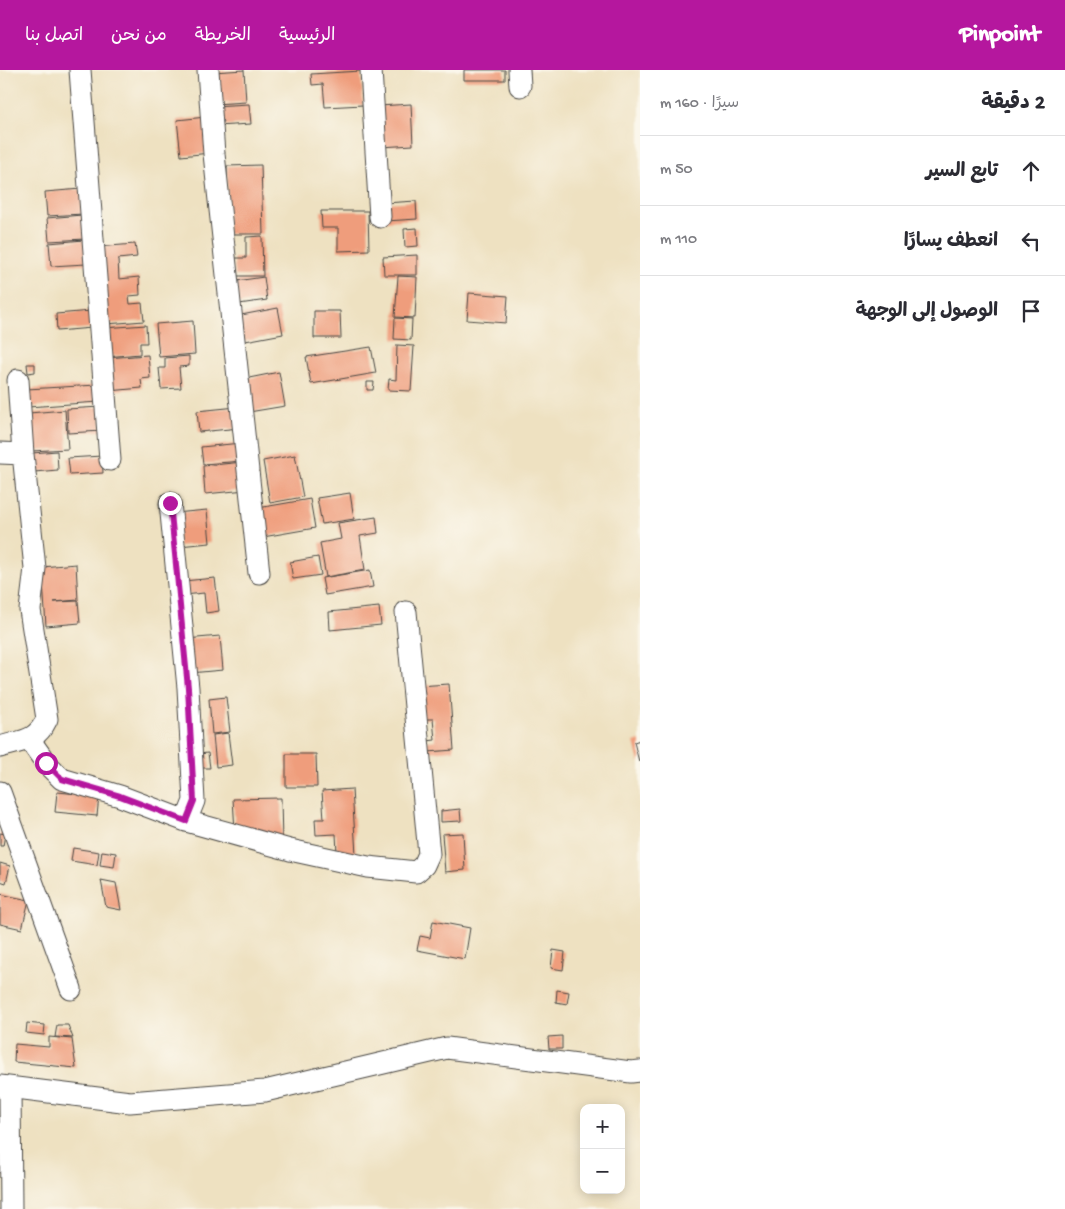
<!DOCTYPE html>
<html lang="ar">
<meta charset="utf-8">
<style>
:root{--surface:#fff;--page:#f2f2f3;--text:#2b2b33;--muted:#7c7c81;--line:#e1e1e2;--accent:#b5179e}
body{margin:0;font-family:"Gochi Hand","Playpen Sans Arabic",sans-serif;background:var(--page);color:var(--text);direction:rtl}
.controls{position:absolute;right:15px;bottom:15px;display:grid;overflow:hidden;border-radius:10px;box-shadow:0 2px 12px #0003}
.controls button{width:45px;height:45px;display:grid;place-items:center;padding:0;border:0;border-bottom:1px solid var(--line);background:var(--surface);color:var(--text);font:25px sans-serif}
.stop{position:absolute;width:15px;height:15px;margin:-11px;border:4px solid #b5179e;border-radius:50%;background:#fff}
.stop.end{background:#b5179e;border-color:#fff;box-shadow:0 1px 5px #0008}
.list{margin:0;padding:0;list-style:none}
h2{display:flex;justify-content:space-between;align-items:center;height:65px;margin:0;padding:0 20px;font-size:21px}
h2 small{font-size:16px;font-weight:400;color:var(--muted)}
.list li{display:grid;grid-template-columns:32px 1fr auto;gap:15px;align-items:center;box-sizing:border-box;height:70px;padding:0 20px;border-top:1px solid var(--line)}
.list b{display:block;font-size:19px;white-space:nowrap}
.list em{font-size:16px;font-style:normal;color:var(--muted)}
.icon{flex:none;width:28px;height:28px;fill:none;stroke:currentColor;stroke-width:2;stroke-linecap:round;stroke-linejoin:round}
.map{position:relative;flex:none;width:640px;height:1139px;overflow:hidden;direction:ltr}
header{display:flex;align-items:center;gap:30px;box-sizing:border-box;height:70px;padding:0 25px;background:var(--accent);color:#fff}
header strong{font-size:24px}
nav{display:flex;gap:28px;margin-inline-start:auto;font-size:18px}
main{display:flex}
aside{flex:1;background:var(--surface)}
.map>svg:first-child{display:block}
.building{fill:#ef9d7b}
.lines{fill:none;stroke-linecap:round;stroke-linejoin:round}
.minor-casing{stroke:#484642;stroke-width:23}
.minor{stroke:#fff;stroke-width:21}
.route{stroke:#b5179e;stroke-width:6}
</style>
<header>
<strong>Pinpoint</strong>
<nav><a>الرئيسية</a><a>الخريطة</a><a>من نحن</a><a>اتصل بنا</a></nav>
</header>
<main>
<aside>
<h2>2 دقيقة<small>سيرًا · 160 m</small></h2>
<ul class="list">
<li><svg class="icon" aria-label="ahead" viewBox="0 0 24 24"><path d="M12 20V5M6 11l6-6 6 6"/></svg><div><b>تابع السير</b></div><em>50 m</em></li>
<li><svg class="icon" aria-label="left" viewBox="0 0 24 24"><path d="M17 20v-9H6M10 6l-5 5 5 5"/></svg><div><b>انعطف يسارًا</b></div><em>110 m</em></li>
<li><svg class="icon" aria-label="arrive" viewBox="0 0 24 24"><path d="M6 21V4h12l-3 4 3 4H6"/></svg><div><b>الوصول إلى الوجهة</b></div></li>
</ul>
</aside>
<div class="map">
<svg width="640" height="1139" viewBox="0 0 640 1139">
<rect width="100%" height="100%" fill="#fbf7ec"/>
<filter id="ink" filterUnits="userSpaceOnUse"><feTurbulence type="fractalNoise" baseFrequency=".02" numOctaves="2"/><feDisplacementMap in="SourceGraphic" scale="10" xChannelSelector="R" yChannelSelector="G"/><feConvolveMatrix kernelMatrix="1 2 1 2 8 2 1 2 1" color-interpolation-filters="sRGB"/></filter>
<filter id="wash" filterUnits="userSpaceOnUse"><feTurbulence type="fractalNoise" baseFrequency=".0096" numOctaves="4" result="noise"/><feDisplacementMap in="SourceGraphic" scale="20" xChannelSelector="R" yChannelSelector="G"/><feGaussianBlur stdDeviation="1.12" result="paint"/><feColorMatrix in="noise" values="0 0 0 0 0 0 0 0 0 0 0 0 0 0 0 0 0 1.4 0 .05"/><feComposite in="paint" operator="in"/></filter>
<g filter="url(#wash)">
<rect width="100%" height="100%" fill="#eee1c1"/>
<g id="blocks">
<!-- building -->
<path class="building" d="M244,0L246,32L215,34L213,2Z
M464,0H505V10H464Z
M361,1L363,35L325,37L323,14L312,15L311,4Z
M249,34L251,54L216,56L214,36Z
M411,34L413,75L381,77L379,36Z
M206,47L210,83L181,86L177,50Z
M261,95L263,164H228L227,96Z
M81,119L83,144L47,146L45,122Z
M416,131L417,149L386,151L385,133Z
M321,141H368L369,180L338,181V158H322Z
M82,145L85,169L49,171L47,148Z
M417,158L418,176L405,177L404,159Z
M262,166L263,206H235L234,188H246V167Z
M84,170L86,194L51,196L49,173Z
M135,174L137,187L118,189L119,209L139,207L140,225L129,226L130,234L142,233L144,251L106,254L97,177Z
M417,185V205H384L383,187Z
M398,206L417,207L415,248L395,247Z
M264,207L267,230L239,234L236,211Z
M469,223L508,226L506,253L467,250Z
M278,238L283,264L240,272L236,246Z
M91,241L92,258L57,261L56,244Z
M314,241H340L341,268H314Z
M395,248L412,249L411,270L394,269Z
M193,251L195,284L159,287L156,254Z
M146,255L147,273H140V284L106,287L104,258Z
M397,275L414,276L411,321L388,320L389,309L396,310Z
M371,277L376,303L311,314L306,287Z
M148,285L150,308L141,309L142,318L109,321L106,288Z
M189,286V296L179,297L181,318L161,319L159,298H165V288Z
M27,294H35V302L28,303Z
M279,302L285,336L249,342L244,309Z
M367,312H374L373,320H367Z
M97,315L98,332L28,337L27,319Z
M100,337L102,361L68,363L67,339Z
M237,337L240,358L199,362L197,341Z
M65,340L68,379L31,381L29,343Z
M241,373L243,391L203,394L201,377Z
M57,381L58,400L34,402L32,383Z
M295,385L303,427L270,433L263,391Z
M102,386L103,403L70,405L68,388Z
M243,392L246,420L205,424L203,396Z
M350,423L354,449L322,454L317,428Z
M310,429L315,458L263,467L258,438Z
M207,440L210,473L179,476L175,443Z
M376,447L378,463L360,466L365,500L326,507L320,473L341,469L338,453Z
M318,487L321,505L293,509L290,492Z
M76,494L78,530L54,532L78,531L80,553L46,556L42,497Z
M370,500L373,517L325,525L322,508Z
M215,508L219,541L206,543L204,523L184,525L183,511Z
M379,537L381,555L330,560L329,542Z
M220,566L223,600L190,603L186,569Z
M449,614L454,680L428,682L427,671L435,670L433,649H421L418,616Z
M226,627L230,662L212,664L209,629Z
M228,663L232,695L216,697L213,665Z
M640,670V691L639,692L634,672Z
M208,683L210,698H200L198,684Z
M286,684H316L317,717H286Z
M352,719L356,785L337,783L336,764L316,765L315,749H324L322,721Z
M57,722L99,726L97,746L55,742Z
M281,728L282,774L235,761L233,729Z
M460,739L461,751L441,752V741Z
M0,763L5,764L3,776H0Z
M463,763L465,800L445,802L442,764Z
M73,778L99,782L97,795L71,791Z
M102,781L116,783L114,797L100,795Z
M0,793L10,796L6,813L0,811Z
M101,810L116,813L121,840L106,837Z
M0,824L29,830L22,859L0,854Z
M433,851L470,858L465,889L417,880L420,866L430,868Z
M553,880L565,882L563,900L551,898Z
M557,920L569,922L567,934L556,932Z
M27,953L45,955L44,965L26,963Z
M57,955H68L73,968L55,967Z
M562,966V979H549L548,967Z
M49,967L72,969L76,998L14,992L15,974L49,977Z"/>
</g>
</g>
<g filter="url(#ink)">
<use href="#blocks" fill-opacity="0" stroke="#484642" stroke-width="1"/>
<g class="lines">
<defs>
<path id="minor" d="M80,0L110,390
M208,0L214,84L259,503
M371,0L380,147
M519,0L520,16
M0,383L23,384
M170,433L188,618L194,731L186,751
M29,669L46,693L62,709L120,726L186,751L290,780L368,797L416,802L424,795L429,784L406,542
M0,677C23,670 36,672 47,649L30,540L35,498L23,384L18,310
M0,722L71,919
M0,1016L130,1032L265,1021L447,978L631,1002L640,1001
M10,1018L11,1139"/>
</defs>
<!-- minor casing -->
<use href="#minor" class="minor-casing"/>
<!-- minor -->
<use href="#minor" class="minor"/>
</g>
</g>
<g class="lines" filter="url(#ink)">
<!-- route -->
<path class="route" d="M46,693L62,709L120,726L186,751L194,731L188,618L170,433"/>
</g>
</svg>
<div class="controls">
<button>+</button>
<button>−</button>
</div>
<div class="stop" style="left:46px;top:693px"></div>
<div class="stop end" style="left:170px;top:433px"></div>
</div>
</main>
